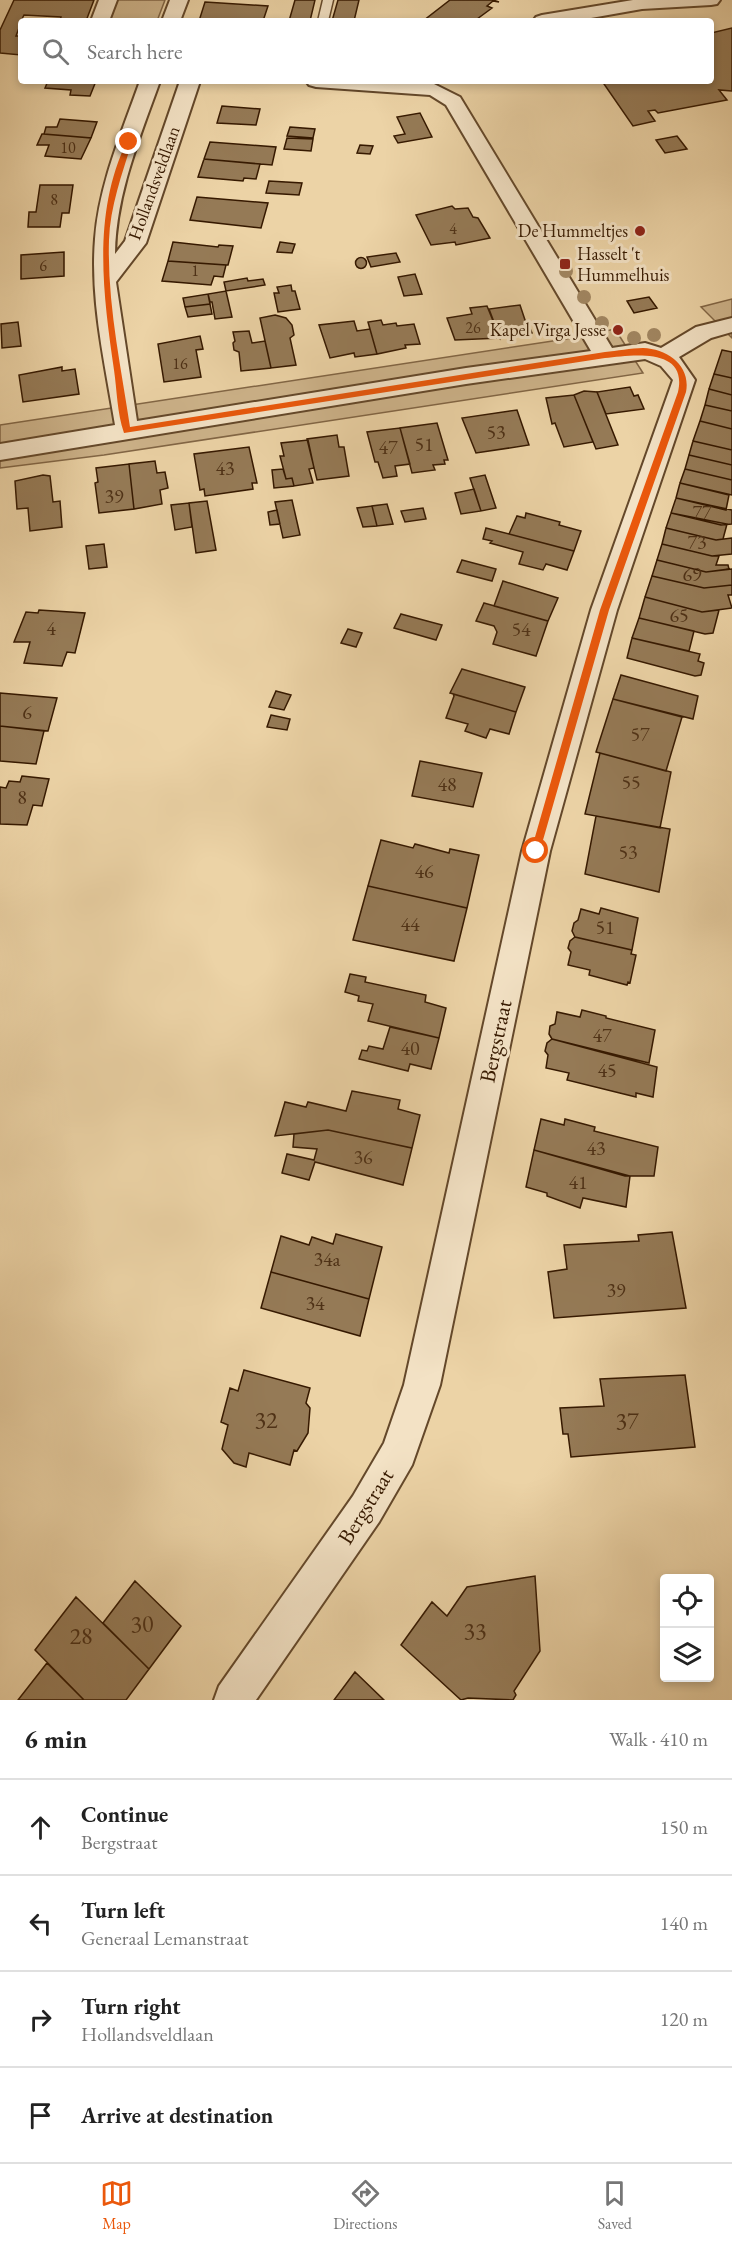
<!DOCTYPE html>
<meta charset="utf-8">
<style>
:root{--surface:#fff;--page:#f2f2f2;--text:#222;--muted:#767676;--line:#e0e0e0;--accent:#ea580c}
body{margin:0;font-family:"EB Garamond",serif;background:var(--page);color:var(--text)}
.controls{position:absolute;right:18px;bottom:18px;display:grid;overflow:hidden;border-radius:6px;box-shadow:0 3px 9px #0003}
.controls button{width:54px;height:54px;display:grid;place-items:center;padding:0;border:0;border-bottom:2px solid var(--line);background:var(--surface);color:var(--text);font:30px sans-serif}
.stop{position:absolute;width:18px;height:18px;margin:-14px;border:4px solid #ea580c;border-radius:50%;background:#fff}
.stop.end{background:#ea580c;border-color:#fff;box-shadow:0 2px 6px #0008}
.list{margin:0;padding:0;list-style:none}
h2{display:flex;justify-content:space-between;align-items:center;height:78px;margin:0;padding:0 24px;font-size:26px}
h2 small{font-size:20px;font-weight:400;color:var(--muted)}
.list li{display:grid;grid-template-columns:39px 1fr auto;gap:18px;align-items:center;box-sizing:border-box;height:96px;padding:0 24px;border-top:2px solid var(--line)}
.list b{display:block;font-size:22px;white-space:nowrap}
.list p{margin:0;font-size:20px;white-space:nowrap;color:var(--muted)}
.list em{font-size:20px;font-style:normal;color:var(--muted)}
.icon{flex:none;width:33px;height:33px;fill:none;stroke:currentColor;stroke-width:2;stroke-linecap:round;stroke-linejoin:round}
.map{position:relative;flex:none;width:732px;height:1700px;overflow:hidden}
.search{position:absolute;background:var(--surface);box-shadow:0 3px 9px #0003;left:18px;right:18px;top:18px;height:66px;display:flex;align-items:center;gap:15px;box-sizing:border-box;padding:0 21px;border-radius:6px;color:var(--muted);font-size:22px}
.sheet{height:462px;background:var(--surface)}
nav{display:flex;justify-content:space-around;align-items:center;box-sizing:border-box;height:84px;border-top:2px solid var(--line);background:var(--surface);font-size:16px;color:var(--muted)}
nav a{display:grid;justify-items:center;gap:3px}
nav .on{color:var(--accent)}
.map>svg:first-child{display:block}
.green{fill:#cdb38a;stroke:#826645;stroke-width:1.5}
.building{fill:#957a56;stroke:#361900;stroke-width:1.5}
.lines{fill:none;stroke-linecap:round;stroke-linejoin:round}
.lane-casing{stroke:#64482a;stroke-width:3}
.street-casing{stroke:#64482a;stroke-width:4}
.lane{fill:#f3e2c5;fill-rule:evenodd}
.street{fill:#f3e2c5;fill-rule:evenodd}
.tree{fill:#a18661}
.route{fill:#ea580c}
.poi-dot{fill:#8f2418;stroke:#f3e2c5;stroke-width:2}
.labels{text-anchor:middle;stroke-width:6;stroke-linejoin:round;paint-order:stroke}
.far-number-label{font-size:16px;fill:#4e3116}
.far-street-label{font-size:18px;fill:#361900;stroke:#f3e2c5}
.far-poi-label{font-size:18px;fill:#361900;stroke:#f3e2c5;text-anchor:end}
.number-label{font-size:20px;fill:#4e3116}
.street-label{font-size:22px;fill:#361900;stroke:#f3e2c5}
.near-number-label{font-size:24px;fill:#4e3116}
</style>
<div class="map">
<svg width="732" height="1700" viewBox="0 0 732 1700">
<rect width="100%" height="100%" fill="#ecd3a6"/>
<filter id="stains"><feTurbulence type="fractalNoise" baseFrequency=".00333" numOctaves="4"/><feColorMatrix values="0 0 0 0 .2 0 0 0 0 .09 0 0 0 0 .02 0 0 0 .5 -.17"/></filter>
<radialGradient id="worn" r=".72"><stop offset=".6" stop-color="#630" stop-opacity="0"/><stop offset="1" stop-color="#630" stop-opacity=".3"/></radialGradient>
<!-- green -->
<path class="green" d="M112,0H165L157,21H105Z
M732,299V338L701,307Z
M615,329L643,373L104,455L0,468V425L566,339Z"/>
<!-- building -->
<path class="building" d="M14,0H94L86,21H60L61,17L24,15L21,21V28H19L16,36H21V55L0,53V30Z
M295,0H315L310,21H289Z
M338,0H359L354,21H332Z
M450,0H493L499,2L493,1L487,6L492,8L477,19L423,21Z
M205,2L268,6L263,21H199Z
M732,28V91L719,90L727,100L658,113L655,110L648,111L655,121L633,126L602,81H594H711V33Z
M48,81H96L90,96L70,95L71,90L45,88Z
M222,106L260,109L256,125L217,123Z
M420,113L432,137L398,143L394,136L405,134L397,117Z
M60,119L97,122L91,138L44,134L46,127H57Z
M290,127L315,129L313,138L287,136Z
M42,134H44L91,138L81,159L45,156L49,145H37Z
M677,136L687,149L665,153L656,140Z
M287,138L313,139L311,151L284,149Z
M210,142L276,147L272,165L204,159Z
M360,145L373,146L370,154L357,153Z
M204,159L260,164L256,179L244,178L243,181L198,177Z
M269,181L302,183L299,195L266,193Z
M40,185H73L69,213H62L60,227H28L29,212H36Z
M197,197L268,203L261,228L190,220Z
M452,206L455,209L468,208L473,217L478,218L490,238L456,245L455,242L431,245L416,215Z
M173,242L218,247L219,245L233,246L228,265H226L168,261Z
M280,242L295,244L292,253L277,252Z
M64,252V276L21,279V255Z
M396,253L400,262L371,267L367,257Z
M355.5 263a5.5 5.5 0 1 1 11 0a5.5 5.5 0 1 1-11 0Z
M168,261L226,265L223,277L214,276L211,285L162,281Z
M415,274L422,294L404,296L398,277Z
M247,278L248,281L263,279L265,285L226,291L224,282Z
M291,285L292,291H295L300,309L278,312L274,293H279L277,287Z
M226,291L232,317L215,319L212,302H210L208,294Z
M208,294L210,304L185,307L183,298Z
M649,297L657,308L634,313L627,301Z
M210,304L212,314L188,317L185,307Z
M520,305L526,323H524L525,326H529L532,333L507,337L505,334H501L500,338L489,309Z
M487,306L500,338L455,340L447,318L472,314L470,308Z
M275,315L286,318L292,325L294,335L290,338L296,365L271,368L260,318Z
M381,320L383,325L396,323L397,326L414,324L420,344L405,345L406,348L377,354L368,322Z
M354,321L357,331L370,329L377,354L355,357L354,353L330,358L319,325Z
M18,322L21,346L2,348L1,324Z
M249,331L252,343L265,341L271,368L241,371L239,352L234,350L233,343L235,341L233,332Z
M200,336L203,349L196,350L201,377L164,382L158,344Z
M722,350L732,352V378L714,374Z
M62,367V371L75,369L79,394L23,402L19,375Z
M714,374L732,378V395L709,389Z
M630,387L634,396L638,395L644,409L606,414L597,392Z
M709,389L732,395V411L705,405Z
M584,391L597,392L618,445L596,449L574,395Z
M574,395L593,442L564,447L555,423L552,424L546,398Z
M705,405L732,411V429L700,421Z
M517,410L529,445L476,453L462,418Z
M700,421L732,429V450L693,441Z
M437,423L448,460H444L445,464L433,465L435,470L412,473L400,428Z
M400,428L410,464L395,466L397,476L383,478L378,462H375L367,432Z
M337,435L339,447H344L349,476L317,480L307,439Z
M308,440L314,468L309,469L313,483L294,486L292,478L286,479L280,456H284L281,443Z
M693,441L732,450V465L689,455Z
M249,447L257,483H252L253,489L205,496L204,489L200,490L194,454Z
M689,455L732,465V480L685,469Z
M155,461L157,473L165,472L168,488L160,490L162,504L134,509L129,464Z
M129,464L134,509L99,513L95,483L98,482L96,468Z
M283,469L286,479L292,478L294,486L274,488L272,470Z
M685,469L732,480V495L680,483Z
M43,475L50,476L53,502L60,501L62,527L30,531L28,508L17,509L15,481Z
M485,475L496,508L481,511L470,478Z
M680,483L729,495L726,510L676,498Z
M474,489L481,511L461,514L455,493Z
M676,498L732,510V524L721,525L671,513Z
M292,500L300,535L283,538L275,502Z
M207,501L216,550L196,553L189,503Z
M189,503L192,527L175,530L171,505Z
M387,504L393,524L377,526L372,506Z
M372,506L377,526L363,527L357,508Z
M423,508L426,519L405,522L401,511Z
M277,510L280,524L270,525L268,512Z
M526,513L560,522L559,525L581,531L574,551L509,534L517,516L525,518Z
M671,513L727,524L723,539L716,540L666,528Z
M486,528L574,551L567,570L546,564L543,570L519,564L523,552L490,543L492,541L483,539Z
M666,528L716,540L732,538V554L712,556L662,544Z
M104,544L107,567L89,569L86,546Z
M662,544L712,556H719L716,565H728L729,569L706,572L657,560Z
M462,560L496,569L492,581L457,572Z
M657,560L706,572L732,569V585L704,588L652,576Z
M652,576L704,588L732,585V595H728L732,608L702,612L645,597Z
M503,581L558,598L548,621L494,606Z
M645,597L702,612L719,610L713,633L705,634L639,618Z
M484,603L548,621L536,656L493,644L497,632L494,626L476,621Z
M39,610L85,613L75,653L67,652L62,666L24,663L30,642H14L26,612L38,613Z
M401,614L442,625L436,640L394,628Z
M639,618L694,631L689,651L632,638Z
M348,629L362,633L356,647L341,643Z
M632,638L700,654L698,661L704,663L701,675L695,676L627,658Z
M462,669L525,687L516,712L450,693Z
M621,675L698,696L693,719L613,699Z
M276,691L291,695L284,710L269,707Z
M0,693L57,698L48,731L0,726Z
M453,694L516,712L509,734L490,729L486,738L465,731L468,724L446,718L454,696Z
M613,699L682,717L666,771L596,752Z
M271,715L290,719L287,730L267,727Z
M0,726L44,731L36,764L0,761Z
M600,753L671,772L660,828L585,814Z
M420,761L482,773L473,807L412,796Z
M22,776L49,779L42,806L33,805L27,825L0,824V787L6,788L9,781L20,782Z
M596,816L670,829L659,892L585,874Z
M381,840L413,848L415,844L449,853L450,849L479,855L467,908L368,886Z
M368,886L467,908L454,961L353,940Z
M601,908L638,918L632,950L575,937L572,931L574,923L578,920L581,909L599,914Z
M575,937L632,950L631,954L636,955L630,983L628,982L627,985L589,975L590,970L568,965L571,952L568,948L570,941Z
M350,974L366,977L365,982L426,995L425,1002L446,1008L439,1038L368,1021L373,1004L358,1001L359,996L345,992Z
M582,1010L606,1016V1018L655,1030L649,1063L552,1039L549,1034L550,1026L555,1024L557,1012L580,1017Z
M390,1027L439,1038L431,1069L410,1064L408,1071L359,1059L362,1050L367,1051L369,1046L383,1049Z
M552,1039L657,1067L653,1097L636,1093V1097L567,1080L569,1073L546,1068L548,1055L545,1051L547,1043Z
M352,1091L400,1100L398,1109L420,1115L412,1148L328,1130L275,1136L285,1102L306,1107L308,1102L346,1111Z
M541,1119L564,1125L565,1119L595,1127L594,1131L658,1147L654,1176H625L534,1150Z
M328,1130L412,1148L403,1185L315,1162L309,1180L282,1173L287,1154L314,1160L317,1149L293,1147L294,1134Z
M534,1150L630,1176L626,1207L583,1198L580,1208L547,1196V1193L526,1187Z
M672,1232L686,1308L554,1318L548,1272L567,1269L564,1245L639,1241L638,1235Z
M336,1234L382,1247L369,1299L271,1272L281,1236L309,1245L312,1237L333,1244Z
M271,1272L369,1299L360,1336L261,1308Z
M244,1370L310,1388L306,1403L310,1408L308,1433L297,1451L294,1450L290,1465L249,1453L246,1467L234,1463L222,1449L228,1425L221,1422L230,1388L238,1391Z
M685,1375L695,1447L571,1457L568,1434H563L560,1408L604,1406L600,1379Z
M535,1576L540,1651L514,1691L516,1695L513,1700L468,1698L461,1700L401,1645L432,1602L447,1616L467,1587Z
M135,1581L181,1626L149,1669L103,1623Z
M76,1597L149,1669L126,1700H84L35,1650Z
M47,1663L84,1700H18Z
M355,1672L384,1700H334Z"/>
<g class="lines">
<defs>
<path id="lane" d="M323,0H333L328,21H318Z"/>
<path id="street" d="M99,0H117L109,21H91Z
M170,0H188L180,21H162Z
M633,0H720L717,4L711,5L642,9L574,21H533L536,17L542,15Z
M140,81H160C140,137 116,193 115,254L125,241L180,81H200L146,243L116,282L137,421L466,368L591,351L446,105L430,95L316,87L309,85L306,81H391L434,84L460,97L612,348L645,343L661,348L696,327L732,318V332L711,338L679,357L695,380L617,610L550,851L440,1385L412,1465L379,1522L256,1700H214L219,1686L353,1496L384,1443L404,1385L522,851L591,610L673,380L661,366L645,359L466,384L0,460V444L115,425C105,364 90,301 95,239C99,184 122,132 140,81Z"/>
</defs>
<!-- lane casing -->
<use href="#lane" class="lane-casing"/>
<!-- street casing -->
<use href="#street" class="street-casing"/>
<!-- lane -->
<use href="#lane" class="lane"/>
<!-- street -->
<use href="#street" class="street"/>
</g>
<!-- trees -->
<g class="tree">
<circle cx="566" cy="271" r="7"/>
<circle cx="584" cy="297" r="7"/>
<circle cx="602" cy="323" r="7"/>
<circle cx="654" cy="335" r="7"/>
<circle cx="634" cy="338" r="7"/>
</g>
<!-- route -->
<path class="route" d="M127,141L132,142C122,174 110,207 109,240C107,303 121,366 130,427L605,352C617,351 631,348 643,348C668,349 691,366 686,392L609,610L539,854H532L531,851L600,610L678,392C688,347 633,355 605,358L124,433C117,413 117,390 114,370C103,293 92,214 127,141Z"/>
<!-- markers -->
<g class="poi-dot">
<circle cx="640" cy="231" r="6"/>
<rect x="559" y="258" width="12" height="12" rx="3"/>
<circle cx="618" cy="330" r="6"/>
</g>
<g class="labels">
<!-- far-number labels -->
<g class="far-number-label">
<text x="68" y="153">10</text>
<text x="54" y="205">8</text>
<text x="453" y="234">4</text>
<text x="43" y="271">6</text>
<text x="195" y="276">1</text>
<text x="473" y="333">26</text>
<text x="180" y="369">16</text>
</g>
<!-- far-street labels -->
<g class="far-street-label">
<text transform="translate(154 183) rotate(-70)" y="6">Hollandsveldlaan</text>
</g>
<!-- far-poi labels -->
<g class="far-poi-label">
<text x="628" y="237">De Hummeltjes</text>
<text x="577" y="260" text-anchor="start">Hasselt 't<tspan x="577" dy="21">Hummelhuis</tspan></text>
<text x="606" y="336">Kapel Virga Jesse</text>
</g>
<!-- number labels -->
<g class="number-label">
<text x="496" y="439">53</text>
<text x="424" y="451">51</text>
<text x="388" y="454">47</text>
<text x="225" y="475">43</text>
<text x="114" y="503">39</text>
<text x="702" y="519">77</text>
<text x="697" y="549">73</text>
<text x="692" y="581">69</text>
<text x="679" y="622">65</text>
<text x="51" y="635">4</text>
<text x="521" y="636">54</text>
<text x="27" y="719">6</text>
<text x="640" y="741">57</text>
<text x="631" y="789">55</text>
<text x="447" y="791">48</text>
<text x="22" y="804">8</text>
<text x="628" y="859">53</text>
<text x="424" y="878">46</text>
<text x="410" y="931">44</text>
<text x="605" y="934">51</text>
<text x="602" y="1042">47</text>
<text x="410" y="1055">40</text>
<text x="607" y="1077">45</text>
<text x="596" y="1155">43</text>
<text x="363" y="1164">36</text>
<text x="578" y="1189">41</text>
<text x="327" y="1266">34a</text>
<text x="616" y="1297">39</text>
<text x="315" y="1310">34</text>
</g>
<!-- street labels -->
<g class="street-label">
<text transform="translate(495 1041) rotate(-78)" y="8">Bergstraat</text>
<text transform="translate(365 1506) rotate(-58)" y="8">Bergstraat</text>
</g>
<!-- near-number labels -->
<g class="near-number-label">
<text x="266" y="1428">32</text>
<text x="627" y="1429">37</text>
<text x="142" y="1632">30</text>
<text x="475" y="1639">33</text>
<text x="81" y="1644">28</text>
</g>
</g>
<rect width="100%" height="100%" filter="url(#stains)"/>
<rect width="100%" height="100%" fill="url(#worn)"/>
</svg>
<div class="controls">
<button><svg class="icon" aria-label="locate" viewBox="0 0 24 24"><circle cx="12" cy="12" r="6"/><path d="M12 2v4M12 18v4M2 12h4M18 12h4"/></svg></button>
<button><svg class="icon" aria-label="layers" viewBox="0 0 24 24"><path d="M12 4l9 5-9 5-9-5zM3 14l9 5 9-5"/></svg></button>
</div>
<div class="stop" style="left:536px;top:851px"></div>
<div class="stop end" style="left:129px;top:142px"></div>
<div class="search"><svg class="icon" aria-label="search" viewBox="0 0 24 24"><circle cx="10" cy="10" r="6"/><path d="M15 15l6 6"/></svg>Search here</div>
</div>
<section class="sheet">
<h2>6 min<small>Walk · 410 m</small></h2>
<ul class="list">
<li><svg class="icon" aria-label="ahead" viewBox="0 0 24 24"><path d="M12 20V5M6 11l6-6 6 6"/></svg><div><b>Continue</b><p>Bergstraat</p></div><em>150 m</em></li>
<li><svg class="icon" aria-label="left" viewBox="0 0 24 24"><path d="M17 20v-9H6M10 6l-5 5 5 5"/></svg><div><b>Turn left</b><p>Generaal Lemanstraat</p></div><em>140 m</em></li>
<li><svg class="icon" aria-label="right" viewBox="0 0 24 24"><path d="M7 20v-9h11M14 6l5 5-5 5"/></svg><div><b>Turn right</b><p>Hollandsveldlaan</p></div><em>120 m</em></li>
<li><svg class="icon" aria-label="arrive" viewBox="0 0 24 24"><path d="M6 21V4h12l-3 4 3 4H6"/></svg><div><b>Arrive at destination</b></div></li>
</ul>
</section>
<nav>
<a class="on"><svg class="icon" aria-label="map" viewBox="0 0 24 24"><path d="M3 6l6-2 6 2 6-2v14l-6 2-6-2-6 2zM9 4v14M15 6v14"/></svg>Map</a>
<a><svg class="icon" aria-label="directions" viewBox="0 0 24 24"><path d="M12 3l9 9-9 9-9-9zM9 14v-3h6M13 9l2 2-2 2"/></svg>Directions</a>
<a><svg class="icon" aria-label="saved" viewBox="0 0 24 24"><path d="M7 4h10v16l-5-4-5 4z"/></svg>Saved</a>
</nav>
